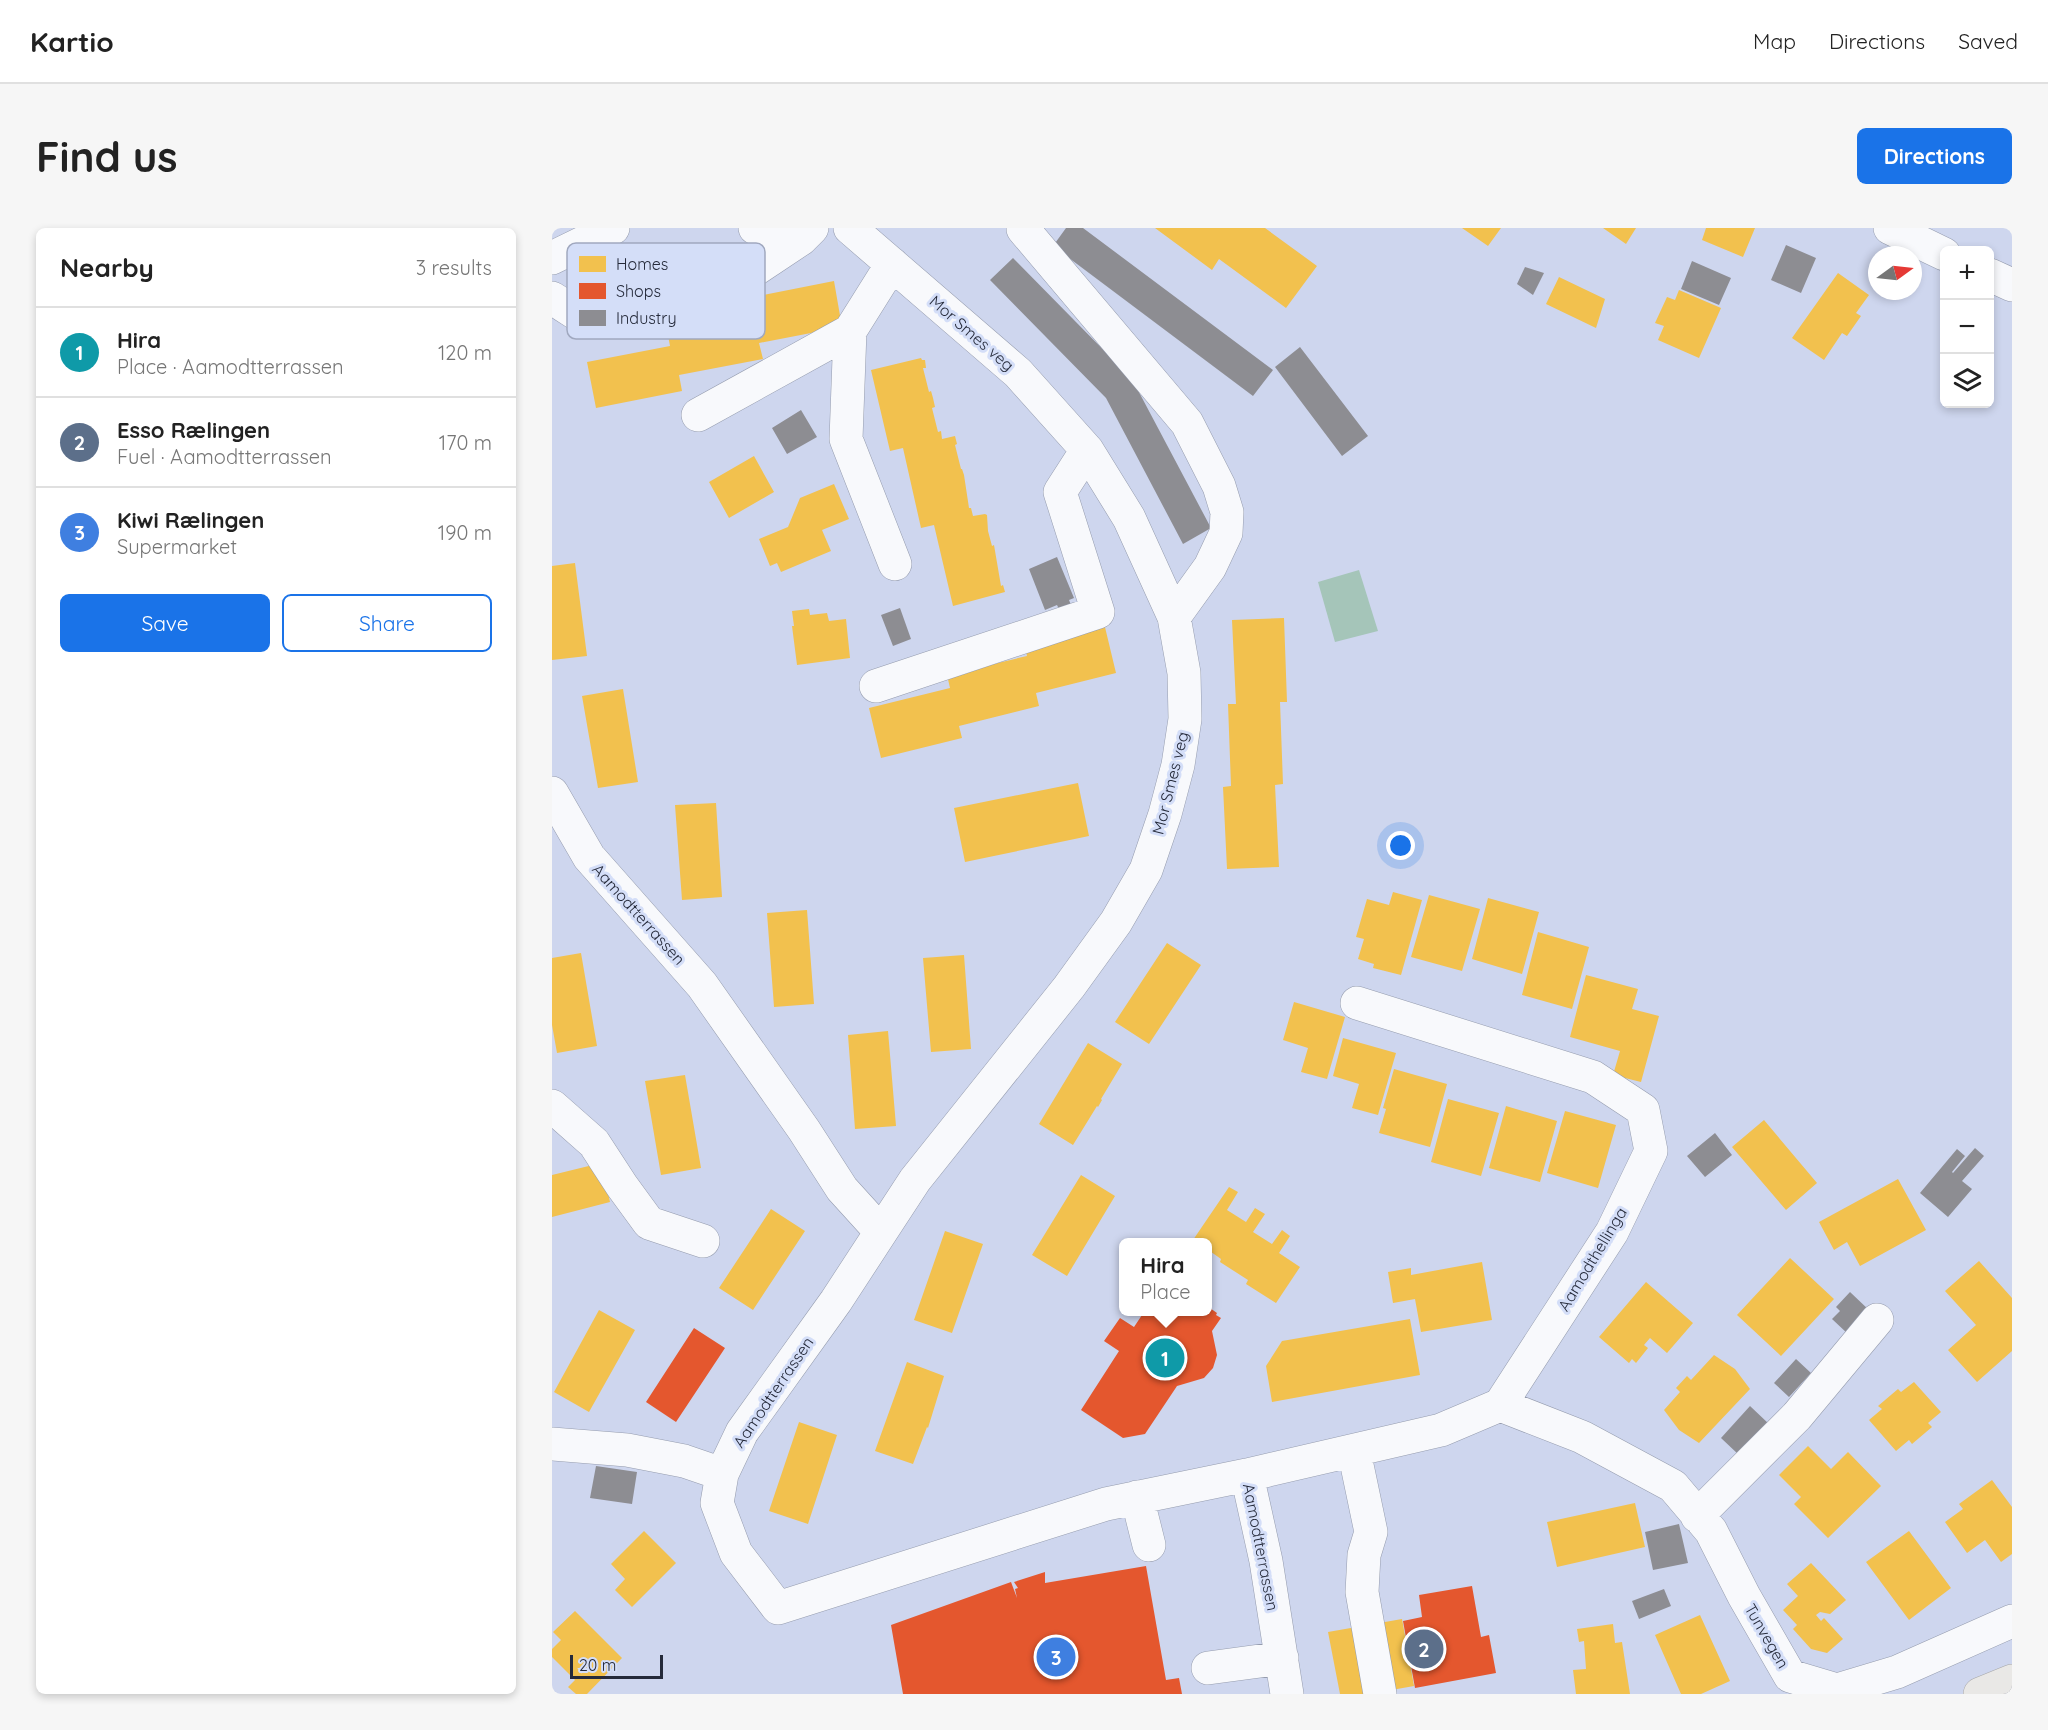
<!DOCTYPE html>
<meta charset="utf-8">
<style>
:root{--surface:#fff;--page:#f6f6f6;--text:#222;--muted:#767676;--line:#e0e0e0;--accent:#1a73e8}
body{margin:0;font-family:Quicksand,sans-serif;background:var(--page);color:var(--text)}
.controls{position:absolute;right:18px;top:18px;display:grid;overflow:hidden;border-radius:9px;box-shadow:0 3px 9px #0003}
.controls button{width:54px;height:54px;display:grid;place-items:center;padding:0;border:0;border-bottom:2px solid var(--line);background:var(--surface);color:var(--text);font:30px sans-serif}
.compass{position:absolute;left:1316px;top:18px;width:54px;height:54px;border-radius:50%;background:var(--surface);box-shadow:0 3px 9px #0003;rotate:75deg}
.scale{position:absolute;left:18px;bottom:15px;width:93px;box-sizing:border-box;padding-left:6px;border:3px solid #252a3a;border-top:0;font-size:16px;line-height:21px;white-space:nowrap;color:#252a3a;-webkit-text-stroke:4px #d4def8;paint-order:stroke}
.you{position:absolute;left:849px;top:618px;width:21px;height:21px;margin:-15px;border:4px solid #fff;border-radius:50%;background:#1a73e8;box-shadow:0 0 0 9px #1a73e833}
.badge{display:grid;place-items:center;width:39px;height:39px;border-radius:50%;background:var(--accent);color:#fff;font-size:20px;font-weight:700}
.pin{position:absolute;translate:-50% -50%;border:3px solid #fff;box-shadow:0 2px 6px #0006}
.popup{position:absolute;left:567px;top:1010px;width:93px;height:78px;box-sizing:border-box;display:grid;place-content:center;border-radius:9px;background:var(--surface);filter:drop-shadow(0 2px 4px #0005);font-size:20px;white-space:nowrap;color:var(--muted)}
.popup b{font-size:22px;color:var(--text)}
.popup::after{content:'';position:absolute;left:50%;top:100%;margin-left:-12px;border:12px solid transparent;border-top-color:var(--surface)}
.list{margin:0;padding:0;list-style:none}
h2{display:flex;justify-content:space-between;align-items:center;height:78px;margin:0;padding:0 24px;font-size:26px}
h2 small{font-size:20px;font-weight:400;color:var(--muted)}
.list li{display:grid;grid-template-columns:39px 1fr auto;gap:18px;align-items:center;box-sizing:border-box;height:90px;padding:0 24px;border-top:2px solid var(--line)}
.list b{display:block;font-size:22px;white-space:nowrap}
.list p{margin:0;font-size:20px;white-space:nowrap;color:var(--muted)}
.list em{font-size:20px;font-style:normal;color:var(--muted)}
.actions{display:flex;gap:12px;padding:18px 24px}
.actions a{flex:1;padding:14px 0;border:2px solid var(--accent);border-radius:9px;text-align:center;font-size:21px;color:var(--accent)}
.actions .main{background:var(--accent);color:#fff}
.icon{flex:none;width:33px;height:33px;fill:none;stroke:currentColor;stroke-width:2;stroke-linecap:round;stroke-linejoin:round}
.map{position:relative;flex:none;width:1460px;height:1466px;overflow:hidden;border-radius:9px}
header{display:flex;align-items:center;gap:36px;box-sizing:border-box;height:84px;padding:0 30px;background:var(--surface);border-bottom:2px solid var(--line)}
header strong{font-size:28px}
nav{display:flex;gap:33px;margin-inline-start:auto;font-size:21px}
.intro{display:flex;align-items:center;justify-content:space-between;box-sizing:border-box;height:144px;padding:0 36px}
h1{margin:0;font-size:42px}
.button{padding:15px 27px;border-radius:9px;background:var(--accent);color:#fff;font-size:21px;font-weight:700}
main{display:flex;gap:36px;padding:0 36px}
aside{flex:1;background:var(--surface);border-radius:9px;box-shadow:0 3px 9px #0003}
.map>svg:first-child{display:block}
.green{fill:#a5c5b9}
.homes{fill:#f2c14e}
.shops{fill:#e4572e}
.industry{fill:#8d8d92}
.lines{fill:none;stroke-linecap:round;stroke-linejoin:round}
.minor-casing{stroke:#959cae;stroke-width:34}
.major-casing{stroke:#a6a7a9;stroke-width:34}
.minor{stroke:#f8f9fc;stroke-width:33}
.major{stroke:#e9e8e6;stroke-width:33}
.labels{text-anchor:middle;stroke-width:6;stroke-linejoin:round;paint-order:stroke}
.street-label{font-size:16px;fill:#252a3a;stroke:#d4def8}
.key{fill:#d4def8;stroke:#a0a8bf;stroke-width:1.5}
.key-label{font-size:16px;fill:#252a3a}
</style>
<header>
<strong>Kartio</strong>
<nav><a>Map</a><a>Directions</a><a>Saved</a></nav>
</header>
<div class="intro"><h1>Find us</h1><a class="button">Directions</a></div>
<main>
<aside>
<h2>Nearby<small>3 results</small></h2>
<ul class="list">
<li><span class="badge" style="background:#0f9aa8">1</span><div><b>Hira</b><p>Place · Aamodtterrassen</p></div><em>120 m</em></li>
<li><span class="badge" style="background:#5c6f8a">2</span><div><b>Esso Rælingen</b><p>Fuel · Aamodtterrassen</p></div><em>170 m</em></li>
<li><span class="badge" style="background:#3f7fe0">3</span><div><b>Kiwi Rælingen</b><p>Supermarket</p></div><em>190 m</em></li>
</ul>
<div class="actions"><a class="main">Save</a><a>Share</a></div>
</aside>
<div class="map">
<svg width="1460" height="1466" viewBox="0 0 1460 1466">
<rect width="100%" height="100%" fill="#ced6ee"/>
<!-- green -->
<path class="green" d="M807,342L826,403L783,414L766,354Z"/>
<!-- homes -->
<path class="homes" d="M603,0H713L765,38L734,80L667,31L660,42Z
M910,0H949L936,18Z
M1051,0H1084L1074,16Z
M1154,0H1203L1191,29L1150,12Z
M1286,45L1317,67L1304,85L1309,88L1295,108L1290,105L1272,132L1240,110Z
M1007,49L1053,71L1044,100L994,76Z
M282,53L290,99L207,115L211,131L127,147L130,163L44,180L35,134L118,118L115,102L199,86L196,70Z
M1127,62L1169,80L1147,130L1106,112L1112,98L1103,95L1115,69L1123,72Z
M369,130L370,132H373L374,140H371L377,164L379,163L381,170L383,179L380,180L386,204L389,203L390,211L403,208L405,216L403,217L409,241H410L412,247L417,280H419L421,288L433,286L435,287L436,303L440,318L442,317L449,358L451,357L453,364L401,378L382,297L369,300L351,220L338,223L319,142Z
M202,228L222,264L177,290L157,254Z
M282,256L297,291L270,302L279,323L229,344L225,335L218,338L207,311L236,299L248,270Z
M23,335L35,428L0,432V338Z
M257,381L258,387L275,385L277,393L294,391L298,430L245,437L240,398H242L240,383Z
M732,390L735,474H728L731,556L723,557L727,639L675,641L671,559L679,558L676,476H684L680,392Z
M552,395L564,445L484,465L487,478L407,498L410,510L329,530L317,480L398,460L395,447L475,428L472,415Z
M71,461L86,554L46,560L30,468Z
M526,555L537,608L413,634L402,580Z
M164,575L170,669L130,672L123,577Z
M841,664L870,672L849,747L821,740L822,736L806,731L812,711L804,709L815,671L837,677Z
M877,667L928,681L910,743L859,729Z
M936,670L987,684L970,746L920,731Z
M255,682L262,776L222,779L215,685Z
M986,704L1037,719L1020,781L970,767Z
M615,715L649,737L597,816L563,794Z
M29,725L45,818L5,825L0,797V730Z
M412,727L419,821L379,824L371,730Z
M1034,747L1086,761L1080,781L1107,788L1089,854L1061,847L1068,823L1018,809Z
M742,774L793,789L775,851L749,844L756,820L731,812Z
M336,803L344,898L303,901L296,807Z
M791,810L844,825L826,887L800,880L807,856L781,848Z
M536,815L570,836L549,871L550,872L546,879L545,878L521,917L487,896Z
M842,841L895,856L878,919L827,905L834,881L831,880Z
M133,847L149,940L109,947L93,853Z
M896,871L947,885L929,948L879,934Z
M954,878L1005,893L988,954L937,940Z
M1013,883L1064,897L1046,960L995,945Z
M1212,892L1265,955L1234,982L1180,919Z
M49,935L58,974L0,989V947Z
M529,947L563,968L515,1048L480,1027Z
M1346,951L1374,1002L1308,1038L1295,1014L1282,1022L1267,994Z
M677,959L686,964L675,982L694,994L703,980L713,986L701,1004L720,1016L730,1002L738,1008L727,1025L748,1039L724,1075L694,1056L696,1052L668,1034L669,1031L655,1021V1014H645L641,1012Z
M219,981L253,1003L201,1082L167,1060Z
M393,1003L431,1016L400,1105L362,1092Z
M1238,1030L1282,1071L1229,1128L1185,1087Z
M1427,1033L1460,1070V1123L1425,1154L1396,1122L1424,1097L1393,1063Z
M930,1034L940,1092L869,1104L863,1071L841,1075L836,1044L859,1040V1047Z
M1094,1054L1141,1095L1115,1125L1098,1110L1092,1117L1096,1120L1084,1135L1080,1131L1077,1135L1047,1109Z
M47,1082L83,1102L37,1184L2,1164Z
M858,1091L868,1147L720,1174L714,1138L730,1113Z
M1162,1127L1183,1141L1198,1161L1147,1215L1127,1202L1112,1182L1128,1164L1124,1160L1135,1148L1139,1152Z
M355,1134L392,1148L376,1200L375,1199L361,1236L323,1223Z
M1362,1154L1389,1184L1376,1195L1380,1199L1360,1216L1357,1212L1344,1223L1317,1192L1330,1181L1326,1178L1346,1161L1349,1164Z
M247,1194L285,1207L256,1296L217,1283Z
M1256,1218L1279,1241L1296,1224L1329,1258L1276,1310L1242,1276L1249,1269L1227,1247Z
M1440,1252L1460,1279V1326L1449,1334L1433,1312L1415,1325L1393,1294L1411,1281L1407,1276Z
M1083,1275L1093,1319L1005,1339L995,1294Z
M92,1303L124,1335L80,1379L63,1362L73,1351L59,1336Z
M1357,1303L1399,1360L1357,1392L1314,1334Z
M1259,1335L1294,1372L1278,1386L1268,1384L1264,1387L1269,1393L1272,1390L1291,1411L1275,1425L1259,1421L1241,1401L1245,1397L1231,1382L1246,1368L1235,1356Z
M23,1383L70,1430L35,1466H24L16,1459L23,1452L0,1429V1421L9,1412L1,1404Z
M1148,1387L1178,1453L1149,1466H1129L1103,1407Z
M850,1391L862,1458L817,1466H788L776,1404Z
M1061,1396L1063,1415L1070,1414L1078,1466H1024L1021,1442L1034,1441L1032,1413L1027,1414L1025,1401Z"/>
<!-- shops -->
<path class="shops" d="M655,1078L665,1085L664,1087L669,1090L660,1103L665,1127L661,1140L652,1150L625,1158L593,1206L571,1210L529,1182L567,1123L552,1113L568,1090L582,1099L592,1084H655Z
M142,1100L173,1120L124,1194L94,1174Z
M594,1338L614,1452L627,1450L630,1466H351L339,1397L459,1354L465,1370L463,1361L466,1360L462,1354L493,1344V1355Z
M920,1358L929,1409L937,1407L944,1445L863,1460L851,1393L870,1389L867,1367Z"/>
<!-- industry -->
<path class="industry" d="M514,0H531L721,142L701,168L501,18Z
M1234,17L1264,30L1249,65L1219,52Z
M461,30L580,151L659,300L631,316L554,170L438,52Z
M1140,33L1179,50L1167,77L1129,61Z
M973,39L992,45L981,67L965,56Z
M748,119L816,208L790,228L723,139Z
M249,182L265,209L235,226L220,200Z
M505,329L522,370L517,372L519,377L507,381L505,377L493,382L477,341Z
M348,380L359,411L341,418L329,387Z
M1163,905L1180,927L1153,949L1135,928Z
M1423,920L1432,928L1410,953L1420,961L1396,989L1368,965L1405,921L1413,928L1400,944L1401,945Z
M1298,1064L1318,1083L1296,1106L1280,1091L1288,1083L1284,1079Z
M1244,1131L1259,1145L1237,1169L1222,1155Z
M1198,1178L1217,1196L1187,1227L1169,1210Z
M44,1238L85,1244L80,1276L38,1270Z
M1127,1296L1136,1335L1101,1342L1093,1304Z
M1112,1361L1119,1378L1087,1391L1080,1373Z"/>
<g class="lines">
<defs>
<path id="minor" d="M203,0L249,11
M298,0L466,145L535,222L577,290L622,389L632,445L633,491L626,537L613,586L594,642L564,694L517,759L363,952L329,1004
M1338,0L1392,26
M471,1L635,195L667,258L675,284L674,305L658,339L622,389
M0,30L61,0
M340,36L298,103L294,211L343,336
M1438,47L1460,57
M0,70L25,86L85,89L174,61L249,11L260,0
M146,187L298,103
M324,458L546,384L508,264L535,222
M0,565L37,629L150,757L252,902L290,961L329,1004L284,1073L190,1204L170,1246L165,1275L184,1325L226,1380L554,1276L695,1247L714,1333L735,1466
M0,878L42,915L70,958L97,995L151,1013
M948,1177L1030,1209L1121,1258L1159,1303L1192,1368L1238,1448L1285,1462L1345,1444L1460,1393
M0,1216L75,1222L132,1233L170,1246
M802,1223L819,1304L812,1327L810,1364L828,1466
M695,1247L889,1202L948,1177L1060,1004L1099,923L1091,882L1041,849L805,775
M585,1269L597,1317
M1145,1288L1245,1188L1325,1092
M656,1440L730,1430"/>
<path id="major" d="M1428,1466L1460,1453"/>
</defs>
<!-- minor casing -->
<use href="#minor" class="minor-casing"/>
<!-- major casing -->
<use href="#major" class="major-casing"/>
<!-- minor -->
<use href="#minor" class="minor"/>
<!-- major -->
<use href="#major" class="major"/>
</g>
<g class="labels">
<!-- street labels -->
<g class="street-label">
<text transform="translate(420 105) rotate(41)" y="6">Mor Smes veg</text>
<text transform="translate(618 555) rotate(-76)" y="6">Mor Smes veg</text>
<text transform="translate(87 686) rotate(48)" y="6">Aamodtterrassen</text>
<text transform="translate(1040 1031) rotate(-59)" y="6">Aamodthellinga</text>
<text transform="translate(221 1164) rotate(-56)" y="6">Aamodtterrassen</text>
<text transform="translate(709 1319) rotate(79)" y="6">Aamodtterrassen</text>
<text transform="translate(1215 1408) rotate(60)" y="6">Tunvegen</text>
</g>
</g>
<!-- legend -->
<rect x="15" y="15" width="198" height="96" rx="9" class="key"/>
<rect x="27" y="28" width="27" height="16" fill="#f2c14e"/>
<rect x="27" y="55" width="27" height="16" fill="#e4572e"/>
<rect x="27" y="82" width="27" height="16" fill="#8d8d92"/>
<g class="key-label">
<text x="64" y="42">Homes</text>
<text x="64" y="69">Shops</text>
<text x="64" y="96">Industry</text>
</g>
</svg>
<div class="controls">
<button>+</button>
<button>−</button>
<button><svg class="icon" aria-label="layers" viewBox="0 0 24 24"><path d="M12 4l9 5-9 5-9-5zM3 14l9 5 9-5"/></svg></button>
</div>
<svg class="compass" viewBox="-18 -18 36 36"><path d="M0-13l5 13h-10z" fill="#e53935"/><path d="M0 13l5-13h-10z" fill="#767676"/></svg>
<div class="scale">20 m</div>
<div class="you"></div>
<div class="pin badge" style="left:613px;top:1130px;background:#0f9aa8">1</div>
<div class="popup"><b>Hira</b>Place</div>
<div class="pin badge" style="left:872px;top:1421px;background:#5c6f8a">2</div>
<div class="pin badge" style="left:504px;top:1429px;background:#3f7fe0">3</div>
</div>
</main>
